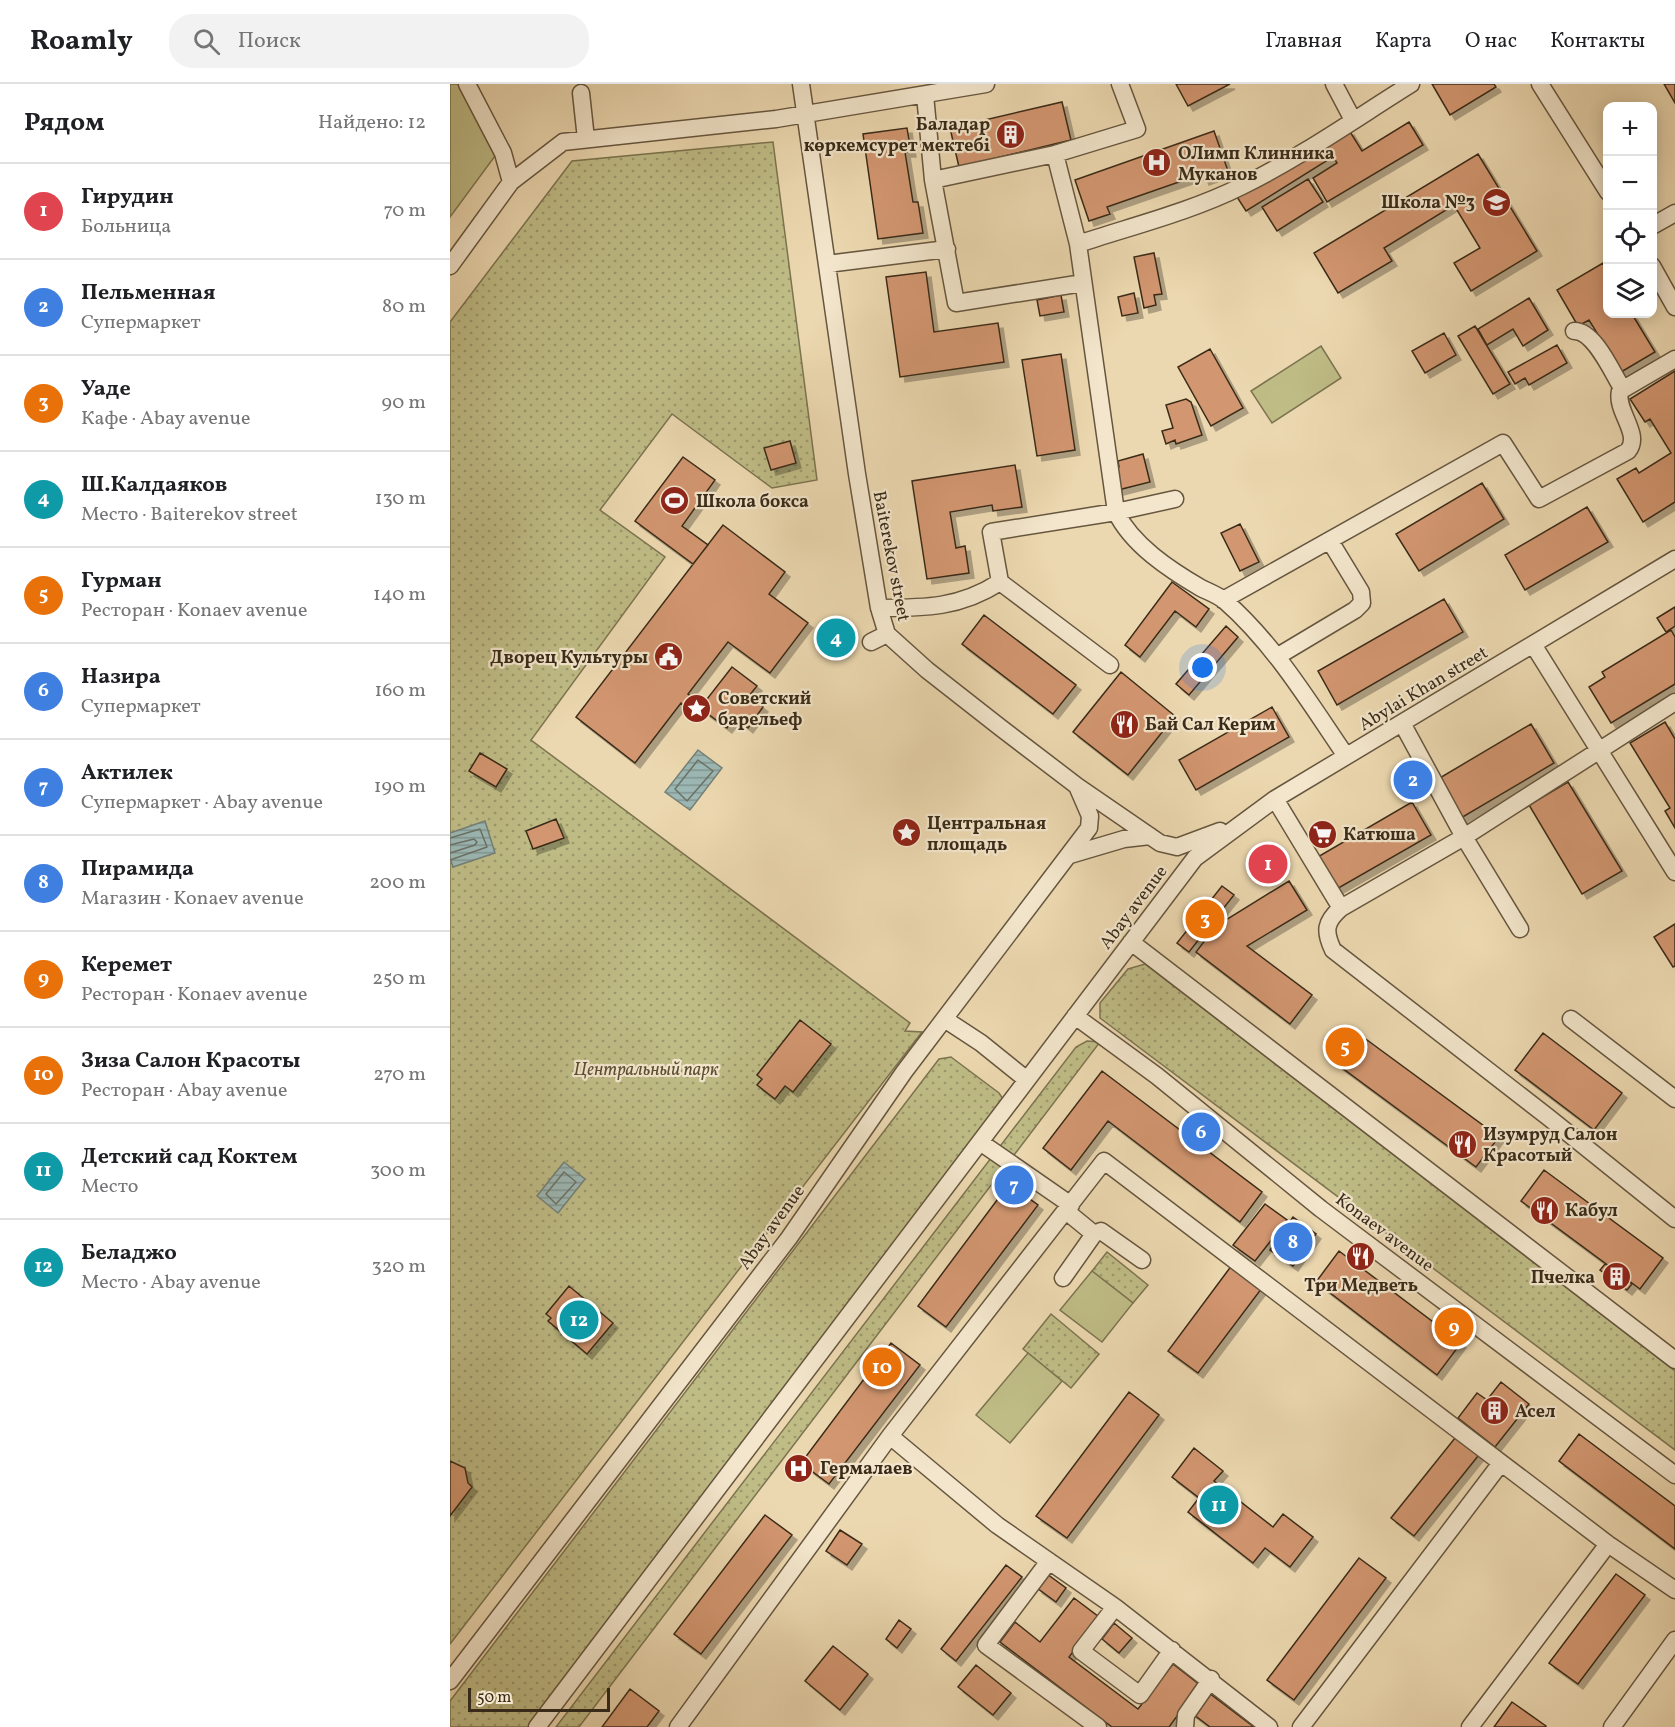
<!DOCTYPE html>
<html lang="ru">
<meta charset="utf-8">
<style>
:root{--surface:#fff;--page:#f2f2f2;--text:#202124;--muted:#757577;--line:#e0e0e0;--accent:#b45309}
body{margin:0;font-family:Vollkorn,serif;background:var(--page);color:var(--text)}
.controls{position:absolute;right:18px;top:18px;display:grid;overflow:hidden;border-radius:12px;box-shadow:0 3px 15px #0003}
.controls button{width:54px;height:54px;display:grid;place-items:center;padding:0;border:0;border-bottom:2px solid var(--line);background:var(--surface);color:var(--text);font:30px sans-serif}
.scale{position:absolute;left:18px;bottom:15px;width:142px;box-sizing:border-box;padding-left:6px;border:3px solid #3a2b19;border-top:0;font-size:16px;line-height:21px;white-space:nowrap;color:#3a2b19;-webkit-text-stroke:4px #f3e6cc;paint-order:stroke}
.you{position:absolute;left:753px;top:584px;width:21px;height:21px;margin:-15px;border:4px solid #fff;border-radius:50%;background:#1a73e8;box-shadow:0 0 0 9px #1a73e833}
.badge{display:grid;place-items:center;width:39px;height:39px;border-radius:50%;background:var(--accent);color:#fff;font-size:20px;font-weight:700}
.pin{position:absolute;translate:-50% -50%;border:3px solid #fff;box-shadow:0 2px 6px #0006}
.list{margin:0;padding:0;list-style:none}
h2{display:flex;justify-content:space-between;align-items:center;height:78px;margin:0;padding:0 24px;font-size:26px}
h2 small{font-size:20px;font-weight:400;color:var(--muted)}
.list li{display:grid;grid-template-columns:39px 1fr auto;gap:18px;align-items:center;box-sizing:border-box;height:96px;padding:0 24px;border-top:2px solid var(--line)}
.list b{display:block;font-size:22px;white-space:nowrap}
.list p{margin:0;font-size:20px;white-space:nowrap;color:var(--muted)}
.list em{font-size:20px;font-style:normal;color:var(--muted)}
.icon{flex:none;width:33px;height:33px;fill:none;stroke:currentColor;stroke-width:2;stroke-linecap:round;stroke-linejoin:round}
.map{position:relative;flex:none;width:1225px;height:1643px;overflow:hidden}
header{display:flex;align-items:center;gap:36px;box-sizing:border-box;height:84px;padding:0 30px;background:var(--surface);border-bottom:2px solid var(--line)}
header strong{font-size:28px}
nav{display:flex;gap:33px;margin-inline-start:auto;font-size:21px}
.search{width:420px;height:54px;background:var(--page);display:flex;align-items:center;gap:15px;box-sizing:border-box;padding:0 21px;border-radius:24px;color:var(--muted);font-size:22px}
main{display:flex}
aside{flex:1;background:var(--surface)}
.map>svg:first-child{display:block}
.grass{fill:url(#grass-dots);stroke:#7c7450;stroke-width:1.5}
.garden{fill:#bfbc86;stroke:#7c7450;stroke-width:1.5}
.water{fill:url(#water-rules);stroke:#758077;stroke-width:1.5}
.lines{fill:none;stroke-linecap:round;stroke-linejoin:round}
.shore{stroke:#6b7267;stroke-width:1.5}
.building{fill:#d2966f;stroke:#3a2b19;stroke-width:1.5;filter:url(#shadow)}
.minor-casing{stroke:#66563f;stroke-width:19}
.minor{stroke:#f3e6cc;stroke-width:16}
.labels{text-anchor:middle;stroke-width:4.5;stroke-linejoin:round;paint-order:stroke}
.poi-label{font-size:18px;font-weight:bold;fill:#3a2b19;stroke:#f3e6cc;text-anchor:start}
.street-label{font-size:18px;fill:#3a2b19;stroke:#f3e6cc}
.park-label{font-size:18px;font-style:italic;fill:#5b4f34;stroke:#f3e6cc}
</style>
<header>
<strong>Roamly</strong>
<div class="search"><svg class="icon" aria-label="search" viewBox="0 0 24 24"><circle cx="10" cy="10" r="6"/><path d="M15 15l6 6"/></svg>Поиск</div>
<nav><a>Главная</a><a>Карта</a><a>О нас</a><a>Контакты</a></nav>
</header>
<main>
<aside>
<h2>Рядом<small>Найдено: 12</small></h2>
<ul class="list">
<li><span class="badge" style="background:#e0444e">1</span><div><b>Гирудин</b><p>Больница</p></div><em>70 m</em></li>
<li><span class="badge" style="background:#3f7fe0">2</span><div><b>Пельменная</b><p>Супермаркет</p></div><em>80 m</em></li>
<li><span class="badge" style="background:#e8710a">3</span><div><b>Уаде</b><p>Кафе · Abay avenue</p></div><em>90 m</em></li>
<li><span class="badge" style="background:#0f9aa8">4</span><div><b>Ш.Калдаяков</b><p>Место · Baiterekov street</p></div><em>130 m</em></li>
<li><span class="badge" style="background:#e8710a">5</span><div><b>Гурман</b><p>Ресторан · Konaev avenue</p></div><em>140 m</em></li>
<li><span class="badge" style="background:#3f7fe0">6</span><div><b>Назира</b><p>Супермаркет</p></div><em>160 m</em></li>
<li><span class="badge" style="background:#3f7fe0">7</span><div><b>Актилек</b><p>Супермаркет · Abay avenue</p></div><em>190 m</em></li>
<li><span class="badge" style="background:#3f7fe0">8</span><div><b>Пирамида</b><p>Магазин · Konaev avenue</p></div><em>200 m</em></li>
<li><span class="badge" style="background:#e8710a">9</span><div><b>Керемет</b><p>Ресторан · Konaev avenue</p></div><em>250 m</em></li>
<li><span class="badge" style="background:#e8710a">10</span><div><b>Зиза Салон Красоты</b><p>Ресторан · Abay avenue</p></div><em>270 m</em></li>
<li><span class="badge" style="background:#0f9aa8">11</span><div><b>Детский сад Коктем</b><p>Место</p></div><em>300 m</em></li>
<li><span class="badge" style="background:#0f9aa8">12</span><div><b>Беладжо</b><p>Место · Abay avenue</p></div><em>320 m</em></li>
</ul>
</aside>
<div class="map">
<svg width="1225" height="1643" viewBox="0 0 1225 1643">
<defs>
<pattern id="grass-dots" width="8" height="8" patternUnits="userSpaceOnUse" patternTransform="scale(1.5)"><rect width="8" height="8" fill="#bfbc86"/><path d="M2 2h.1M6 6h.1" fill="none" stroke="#9c996d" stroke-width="1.8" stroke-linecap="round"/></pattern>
<pattern id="water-rules" width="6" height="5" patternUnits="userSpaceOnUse" patternTransform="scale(1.5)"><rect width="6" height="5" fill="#9cb8b5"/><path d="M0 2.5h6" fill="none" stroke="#809692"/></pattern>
<filter id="shadow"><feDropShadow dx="5" dy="5" stdDeviation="0" flood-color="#0004"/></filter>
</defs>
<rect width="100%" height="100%" fill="#ecd8b0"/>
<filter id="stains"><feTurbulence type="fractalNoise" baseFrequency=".00333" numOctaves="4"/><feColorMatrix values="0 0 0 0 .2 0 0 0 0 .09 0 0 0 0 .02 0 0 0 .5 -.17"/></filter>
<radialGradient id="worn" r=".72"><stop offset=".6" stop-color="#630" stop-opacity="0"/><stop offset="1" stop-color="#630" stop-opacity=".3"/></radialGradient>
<!-- grass -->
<path class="grass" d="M323,58L367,396L322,404L222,330L150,426L215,473L81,656L460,939L455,947L472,948L0,1560V238L122,77Z
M695,880L1225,1287V1366L650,934V919L678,885Z
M637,957L650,958L129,1643H106L626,963Z
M501,973L549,1009L555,1018L87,1643H0V1617L489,975Z
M657,1168L698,1201L683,1219L642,1187Z
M601,1230L649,1270L621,1304L573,1265Z"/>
<!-- garden -->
<path class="garden" d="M0,0H13L48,68L0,133Z
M871,262L891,294L822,339L801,307Z
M642,1187L683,1219L652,1258L610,1226Z
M578,1269L612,1297L560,1359L526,1331Z"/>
<!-- water -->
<path class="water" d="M248,666L272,684L240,726L215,708Z
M35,737L45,769L3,783L0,774V749Z
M114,1078L135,1095L108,1129L87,1112Z"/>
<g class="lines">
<!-- shore -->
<path class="shore" d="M248,676L263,687L237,717L225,705Z
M0,754L30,745L37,763L0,776
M0,761L24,755L27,758L25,761L0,769
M114,1088L126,1098L106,1120L96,1110Z"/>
</g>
<!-- building -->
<path class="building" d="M726,0H780L738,22Z
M982,0H1044L1046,3L1000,31Z
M1214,0H1225V19Z
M612,18L621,56L509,83L500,44Z
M959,38L973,61L877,118L863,94L887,79L876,60L899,46L912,67Z
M457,44L461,68H455L463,118H468L473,149L428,155L413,50Z
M764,47L778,87L754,96L752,90L657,123L660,130L639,137L625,96Z
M872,60L881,74L796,127L787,113Z
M1028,70L1087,167L1021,207L1004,179L1030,164L1004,121L934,164L942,177L888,209L864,169Z
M858,95L873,118L827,147L812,123Z
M704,169L712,210L704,211L706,221L694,224L684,173Z
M1153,179L1158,187V230H1182L1205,268L1166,291L1160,270L1139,236L1128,242L1107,206Z
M476,188L484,248L548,239L554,278L450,293L436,193Z
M684,209L688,229L672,232L668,213Z
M611,211L614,228L590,232L587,216Z
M1079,214L1098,246L1073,262L1063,245L1037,261L1028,245Z
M1025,242L1060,300L1043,310L1008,252Z
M994,249L1006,271L975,289L962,267Z
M1107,261L1117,279L1079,301L1075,294L1065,300L1058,288Z
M760,265L793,324L761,342L728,283Z
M611,270L625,366L587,372L572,276Z
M1225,287V418L1193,438L1167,395L1186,384L1189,389L1221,369L1200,335L1195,338L1180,315Z
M736,315L741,318L752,351L726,360L725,356L716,360L712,347L723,344L716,321Z
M340,357L346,379L321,386L314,364Z
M693,370L700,398L668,406L663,384L669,383L668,377Z
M233,373L265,396L232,442L258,461L243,480L185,437Z
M565,381L572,423L543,427L542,421L500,428L506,464L515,462L519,489L477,495L462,397Z
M1032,399L1054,435L969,487L946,450Z
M1137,423L1158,458L1075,506L1055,471Z
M790,440L809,478L790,487L771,449Z
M273,441L335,488L319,510L358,539L320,589L278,558L238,610L250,619L243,628L231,619L185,679L126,633Z
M722,498L759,525L746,543L725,527L690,573L675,561Z
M994,515L1013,548L887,621L868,587Z
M1225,523V542L1216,548L1207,534Z
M534,531L626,601L603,630L512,560Z
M776,542L788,553L739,611L726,600Z
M1221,546L1225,553V600L1161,639L1139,603L1155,593L1152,588Z
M282,583L307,602L299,612L313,623L298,644L285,633L277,644L250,624Z
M671,588L725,632L678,691L623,648Z
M822,623L839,653L746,706L729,676Z
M1215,638L1225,655V744L1215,727L1220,724L1180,659Z
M1081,640L1104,679L1011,734L988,695Z
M30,669L57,685L46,703L19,687Z
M1118,698L1172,787L1132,810L1079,721Z
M962,718L981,751L885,806L866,774Z
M106,735L114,754L83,765L76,747Z
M839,797L857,826L797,862L862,911L840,940L746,868L766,842Z
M772,802L784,811L739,868L727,859Z
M1225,840V882L1223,883L1204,853Z
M350,936L381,960L343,1008L335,1002L325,1015L307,1001L312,995L307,991Z
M898,942L1049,1053L1026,1083L876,972Z
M1093,949L1172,1009L1144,1046L1065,986Z
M652,987L812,1108L790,1138L658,1037L621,1086L593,1064Z
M1094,1086L1213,1174L1190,1205L1071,1117Z
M559,1100L588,1121L496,1243L468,1222Z
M815,1120L837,1136L805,1177L783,1161Z
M843,1133L866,1150L843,1182L820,1166Z
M889,1167L1011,1259L987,1291L866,1198Z
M1155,1180L1182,1200L1177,1206L1150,1186Z
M782,1181L812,1204L748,1289L718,1267Z
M119,1202L163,1239L137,1270L98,1237L101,1234L96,1230Z
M441,1259L470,1281L379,1400L351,1379Z
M1051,1298L1079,1320L1045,1363L1008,1334L1027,1309L1037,1316Z
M679,1308L709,1331L617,1454L586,1432Z
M1009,1349L1032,1367L964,1452L941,1434Z
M1129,1350L1225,1422V1465L1109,1377Z
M744,1364L773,1387L764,1397L823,1443L833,1430L863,1453L840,1483L815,1464L803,1479L738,1428L749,1414L722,1393Z
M0,1377L15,1384L18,1399L22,1403L0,1432Z
M315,1431L342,1451L251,1570L224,1550Z
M390,1446L412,1460L397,1481L376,1467Z
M909,1474L936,1494L844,1616L817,1596Z
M556,1481L572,1493L506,1577L491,1565Z
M597,1490L616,1504L606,1518L587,1504Z
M1166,1490L1195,1511L1128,1600L1099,1579Z
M624,1514L649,1533L619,1573L688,1625L723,1580L750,1601L719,1643H662L550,1558L565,1538L590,1558Z
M449,1536L461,1545L447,1564L436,1555Z
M664,1539L682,1554L669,1569L652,1555Z
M383,1562L418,1590L390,1626L355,1597Z
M526,1581L561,1609L543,1631L508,1603Z
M180,1605L209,1627L197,1643H152Z
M755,1606L804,1643H760L739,1627Z
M1062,1618L1096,1642L1095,1643H1044Z"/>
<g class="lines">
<defs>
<path id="minor" d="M17,0L53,69L61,98
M351,0L407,390L429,524L437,550L477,586L551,644L627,702L710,759L727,763L770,747
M884,0L903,36
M1090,0L1158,108
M131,9L136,55
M475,11L483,96L506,219L633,199
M605,70L628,160L666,428C682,461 720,486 751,504C759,508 768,511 775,517C825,561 859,618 896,672
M483,96L605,70L687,45L670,0
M1202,142L1225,129
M628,160C682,142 740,128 792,102C851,73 905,35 961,0
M377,180L497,165
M0,182L61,98L113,58L326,35L536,0
M1202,182L1225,223
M1124,247C1144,246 1162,288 1172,304
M773,516L1053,359L1089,415L1178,367C1192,350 1165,327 1170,307L1225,275
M429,524C475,524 510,524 550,498
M421,558L437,550
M1084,562L1225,788
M828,572L905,526L912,519L911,508L880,457
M660,581L550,498L541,448L666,428L725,415
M1225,618L1014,753L891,824C875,838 874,847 883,866L1098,1033L1225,1135
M952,639L1014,753L1070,845
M825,715L891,824
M620,771L674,755L700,752
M681,858L1225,1276
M625,932L707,992L871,1125L1225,1391
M1121,935L1225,1015
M496,936L531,959L577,996
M530,1058L621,1121
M616,1127L644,1150
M613,1194L644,1150L651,1147L692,1176
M440,1352L547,1441L665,1523L819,1643
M599,1477L536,1561L648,1643
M665,1523L631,1567L690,1611L722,1566
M0,1597L339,1154L454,988L639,744L640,732L627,702
M87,1643L745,774L825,715L1225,475
M228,1643L440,1352L654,1077L1158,1460L1225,1506
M735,1643L736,1631L761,1595
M851,1643L1051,1379
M1020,1643L1158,1460
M1162,1643L1225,1556"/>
</defs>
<!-- minor casing -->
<use href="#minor" class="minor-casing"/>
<!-- minor -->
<use href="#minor" class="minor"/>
</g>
<!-- icons -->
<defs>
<symbol id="building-disc" viewBox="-11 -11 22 22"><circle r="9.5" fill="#8f2418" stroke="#f3e6cc"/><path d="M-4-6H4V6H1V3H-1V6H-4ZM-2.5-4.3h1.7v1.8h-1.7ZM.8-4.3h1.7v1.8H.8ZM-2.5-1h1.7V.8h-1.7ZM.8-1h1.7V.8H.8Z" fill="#fff"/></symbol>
<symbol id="hospital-disc" viewBox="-11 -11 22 22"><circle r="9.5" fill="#8f2418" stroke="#f3e6cc"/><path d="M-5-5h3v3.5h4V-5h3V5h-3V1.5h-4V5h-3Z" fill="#fff"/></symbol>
<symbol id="school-disc" viewBox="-11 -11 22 22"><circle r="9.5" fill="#8f2418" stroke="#f3e6cc"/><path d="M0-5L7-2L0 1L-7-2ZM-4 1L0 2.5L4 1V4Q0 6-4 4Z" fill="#fff"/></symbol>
<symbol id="stadium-disc" viewBox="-11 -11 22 22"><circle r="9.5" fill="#8f2418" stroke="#f3e6cc"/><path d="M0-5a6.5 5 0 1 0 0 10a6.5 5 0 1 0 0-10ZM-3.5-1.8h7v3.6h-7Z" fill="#fff"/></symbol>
<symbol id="civic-disc" viewBox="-11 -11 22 22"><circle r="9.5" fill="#8f2418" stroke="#f3e6cc"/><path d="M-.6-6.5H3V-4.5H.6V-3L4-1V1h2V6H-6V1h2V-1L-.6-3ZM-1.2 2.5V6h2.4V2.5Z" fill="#fff"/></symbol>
<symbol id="sight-disc" viewBox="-11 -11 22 22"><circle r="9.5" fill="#8f2418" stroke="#f3e6cc"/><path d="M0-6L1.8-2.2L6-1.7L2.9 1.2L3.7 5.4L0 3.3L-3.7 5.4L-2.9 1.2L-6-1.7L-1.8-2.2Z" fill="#fff"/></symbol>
<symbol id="restaurant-disc" viewBox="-11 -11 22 22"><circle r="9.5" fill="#8f2418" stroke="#f3e6cc"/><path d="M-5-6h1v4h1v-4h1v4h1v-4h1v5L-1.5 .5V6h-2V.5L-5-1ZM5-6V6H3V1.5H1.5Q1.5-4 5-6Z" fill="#fff"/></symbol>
<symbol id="supermarket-disc" viewBox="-11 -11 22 22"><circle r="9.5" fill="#8f2418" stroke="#f3e6cc"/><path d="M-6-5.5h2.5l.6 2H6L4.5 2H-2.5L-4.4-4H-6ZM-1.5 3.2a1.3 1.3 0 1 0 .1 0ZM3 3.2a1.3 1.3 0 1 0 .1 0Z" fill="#fff"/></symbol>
</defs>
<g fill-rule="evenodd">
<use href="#building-disc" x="544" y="34" width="33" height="33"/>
<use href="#hospital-disc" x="690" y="62" width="33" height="33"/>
<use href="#school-disc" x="1030" y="102" width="33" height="33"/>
<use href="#stadium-disc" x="208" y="400" width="33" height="33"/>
<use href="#civic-disc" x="202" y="556" width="33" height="33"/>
<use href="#sight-disc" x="230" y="608" width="33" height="33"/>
<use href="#restaurant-disc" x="658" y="624" width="33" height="33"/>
<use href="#sight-disc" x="440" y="732" width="33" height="33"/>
<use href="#supermarket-disc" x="856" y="734" width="33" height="33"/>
<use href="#restaurant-disc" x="996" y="1044" width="33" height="33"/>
<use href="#restaurant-disc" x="1078" y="1110" width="33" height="33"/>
<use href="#restaurant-disc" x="894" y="1156" width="33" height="33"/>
<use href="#building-disc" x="1150" y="1176" width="33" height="33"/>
<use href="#building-disc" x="1028" y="1310" width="33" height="33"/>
<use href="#hospital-disc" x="332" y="1368" width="33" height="33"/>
</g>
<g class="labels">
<!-- poi labels -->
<g class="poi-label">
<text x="540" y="46" text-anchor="end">Баладар<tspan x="540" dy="21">көркемсурет мектебі</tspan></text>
<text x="728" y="75">ОЛимп Клинника<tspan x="728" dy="21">Муканов</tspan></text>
<text x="1025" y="124" text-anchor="end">Школа №3</text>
<text x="246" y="423">Школа бокса</text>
<text x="198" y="579" text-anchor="end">Дворец Культуры</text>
<text x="268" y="620">Советский<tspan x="268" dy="21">барельеф</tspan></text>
<text x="695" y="646">Бай Сал Керим</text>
<text x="477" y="745">Центральная<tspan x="477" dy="21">площадь</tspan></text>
<text x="893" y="756">Катюша</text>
<text x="1033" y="1056">Изумруд Салон<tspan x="1033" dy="21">Красотый</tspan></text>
<text x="1115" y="1132">Кабул</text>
<text x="1145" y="1199" text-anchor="end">Пчелка</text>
<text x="911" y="1207" text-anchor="middle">Три Медветь</text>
<text x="1065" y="1333">Асел</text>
<text x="370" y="1390">Гермалаев</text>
</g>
<!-- street labels -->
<g class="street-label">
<text transform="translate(442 472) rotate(79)" y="6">Baiterekov street</text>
<text transform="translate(973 604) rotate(-31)" y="6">Abylai Khan street</text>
<text transform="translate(683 823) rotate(-53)" y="6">Abay avenue</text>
<text transform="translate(321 1143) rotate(-54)" y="6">Abay avenue</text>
<text transform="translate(935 1148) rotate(37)" y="6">Konaev avenue</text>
</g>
<!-- park labels -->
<g class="park-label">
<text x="196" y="991">Центральный парк</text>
</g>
</g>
<rect width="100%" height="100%" filter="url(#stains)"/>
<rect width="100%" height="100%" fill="url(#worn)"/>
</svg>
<div class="controls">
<button>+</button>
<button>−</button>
<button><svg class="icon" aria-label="locate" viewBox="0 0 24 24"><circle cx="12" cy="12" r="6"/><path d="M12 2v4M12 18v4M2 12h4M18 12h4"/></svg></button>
<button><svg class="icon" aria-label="layers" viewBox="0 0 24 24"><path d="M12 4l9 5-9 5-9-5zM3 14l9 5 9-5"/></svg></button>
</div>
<div class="scale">50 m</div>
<div class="you"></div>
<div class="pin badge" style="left:818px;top:780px;background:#e0444e">1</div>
<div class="pin badge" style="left:963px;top:696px;background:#3f7fe0">2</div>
<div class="pin badge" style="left:755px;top:835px;background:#e8710a">3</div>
<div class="pin badge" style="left:386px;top:554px;background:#0f9aa8">4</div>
<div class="pin badge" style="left:895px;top:963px;background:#e8710a">5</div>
<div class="pin badge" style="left:751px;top:1048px;background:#3f7fe0">6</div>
<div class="pin badge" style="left:564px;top:1101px;background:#3f7fe0">7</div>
<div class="pin badge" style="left:843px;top:1158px;background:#3f7fe0">8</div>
<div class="pin badge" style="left:1004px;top:1243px;background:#e8710a">9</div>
<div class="pin badge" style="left:432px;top:1283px;background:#e8710a">10</div>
<div class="pin badge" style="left:769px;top:1421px;background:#0f9aa8">11</div>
<div class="pin badge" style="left:129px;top:1236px;background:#0f9aa8">12</div>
</div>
</main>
